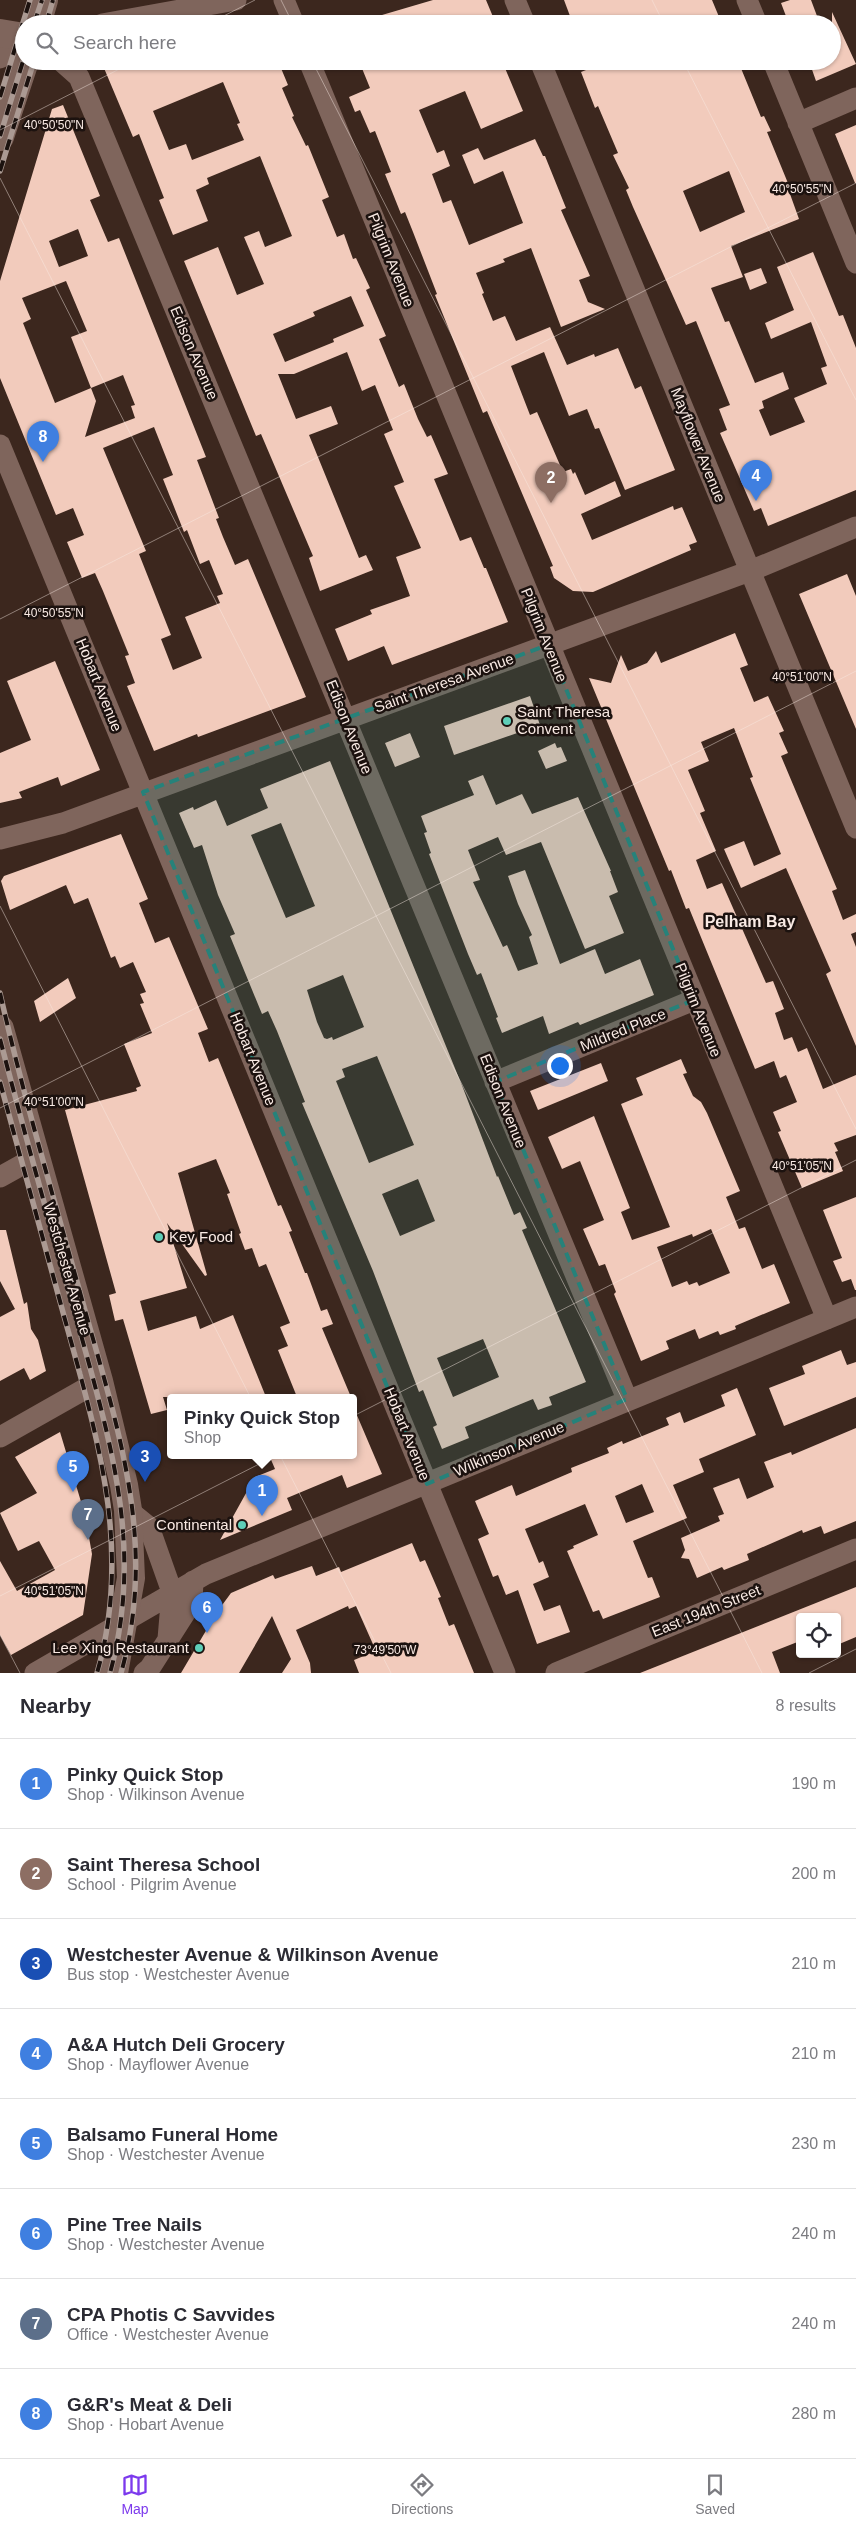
<!DOCTYPE html>
<meta charset="utf-8">
<style>
:root{--surface:#fff;--page:#f7f7f7;--text:#2b2b33;--muted:#7c7c81;--line:#e1e1e2;--accent:#7c3aed}
body{margin:0;font-family:Helvetica,sans-serif;background:var(--page);color:var(--text)}
.controls{position:absolute;right:15px;bottom:15px;display:grid;overflow:hidden;border-radius:5px;box-shadow:0 1px 4px #0004}
.controls button{width:45px;height:45px;display:grid;place-items:center;padding:0;border:0;border-bottom:1px solid var(--line);background:var(--surface);color:var(--text);font:25px sans-serif}
.you{position:absolute;left:559px;top:1065px;width:18px;height:18px;margin:-12px;border:4px solid #fff;border-radius:50%;background:#1a73e8;box-shadow:0 0 0 8px #1a73e833}
.badge{display:grid;place-items:center;width:32px;height:32px;border-radius:50%;background:var(--accent);color:#fff;font-size:16px;font-weight:700}
.pin{position:absolute;translate:-50% -41px;filter:drop-shadow(0 1px 2px #0008)}
.pin::after{content:'';position:absolute;top:26px;width:18px;height:15px;background:inherit;clip-path:polygon(0 0,100% 0,50% 100%)}
.popup{position:absolute;left:167px;top:1394px;width:190px;height:65px;box-sizing:border-box;display:grid;place-content:center;border-radius:5px;background:var(--surface);filter:drop-shadow(0 1px 4px #0005);font-size:16px;white-space:nowrap;color:var(--muted)}
.popup b{font-size:19px;color:var(--text)}
.popup::after{content:'';position:absolute;left:50%;top:100%;margin-left:-10px;border:10px solid transparent;border-top-color:var(--surface)}
.list{margin:0;padding:0;list-style:none}
h2{display:flex;justify-content:space-between;align-items:center;height:65px;margin:0;padding:0 20px;font-size:21px}
h2 small{font-size:16px;font-weight:400;color:var(--muted)}
.list li{display:grid;grid-template-columns:32px 1fr auto;gap:15px;align-items:center;box-sizing:border-box;height:90px;padding:0 20px;border-top:1px solid var(--line)}
.list b{display:block;font-size:19px;white-space:nowrap}
.list p{margin:0;font-size:16px;white-space:nowrap;color:var(--muted)}
.list em{font-size:16px;font-style:normal;color:var(--muted)}
.icon{flex:none;width:28px;height:28px;fill:none;stroke:currentColor;stroke-width:2;stroke-linecap:round;stroke-linejoin:round}
.map{position:relative;flex:none;width:856px;height:1673px;overflow:hidden}
.search{position:absolute;background:var(--surface);box-shadow:0 1px 4px #0004;left:15px;right:15px;top:15px;height:55px;display:flex;align-items:center;gap:12px;box-sizing:border-box;padding:0 18px;border-radius:28px;color:var(--muted);font-size:19px}
.sheet{height:785px;background:var(--surface)}
nav{display:flex;justify-content:space-around;align-items:center;box-sizing:border-box;height:70px;border-top:1px solid var(--line);background:var(--surface);font-size:14px;color:var(--muted)}
nav a{display:grid;justify-items:center;gap:2px}
nav .on{color:var(--accent)}
.map>svg:first-child{display:block}
.building{fill:#f2cbbc;fill-rule:evenodd}
.lines{fill:none;stroke-linecap:round;stroke-linejoin:round}
.street{stroke:#7f655c;stroke-width:21}
.secondary{stroke:#7f655c;stroke-width:28}
.rail-casing{stroke:#ab9a93;stroke-width:5.5}
.rail{stroke:#1c120f;stroke-width:4;stroke-dasharray:11;stroke-linecap:butt}
.marked{fill:#26827a;fill-opacity:0.2;stroke:#26827a;stroke-width:4;stroke-dasharray:10 6;stroke-linejoin:round}
.ticks{fill:none;stroke:#f9eae4;stroke-width:1;stroke-opacity:0.45}
.poi-dot{fill:#5eceb8;stroke:#1c120f;stroke-width:2}
.labels{text-anchor:middle;stroke-width:5;stroke-linejoin:round;paint-order:stroke}
.street-label{font-size:15px;fill:#f9eae4;stroke:#1c120f}
.poi-label{font-size:15px;fill:#f9eae4;stroke:#1c120f;text-anchor:start}
.neighbourhood-label{font-size:16px;font-weight:bold;fill:#f9eae4;stroke:#1c120f}
.ticks-label{font-size:12px;text-anchor:middle;fill:#f9eae4;stroke:#1c120f;stroke-width:5;stroke-linejoin:round;paint-order:stroke}
</style>
<div class="map">
<svg width="856" height="1673" viewBox="0 0 856 1673">
<rect width="100%" height="100%" fill="#3c271e"/>
<!-- building -->
<path class="building" d="M433,0H486L496,24H366L365,20Z
M564,0H712L722,24H573Z
M790,0H811L820,24H789L781,3Z
M832,12L856,64L816,81L809,61H832Z
M101,61H278L288,85L282,88L294,116L292,117L306,146L308,145L329,197L322,200L337,237L344,234L353,259L356,258L370,288L366,290L386,336L379,339L399,387L404,384L418,419L427,437L431,435L448,474L434,479L460,541L471,537L484,568H486L508,622L392,665L384,646L348,661L335,629L372,614L370,610L410,596L396,557L421,548L394,486L404,482L384,434L393,430L375,385L362,391L347,352L294,374H278L296,419L331,406L338,424L309,435L359,558L366,555L373,570L320,591L309,558L313,556L261,434L256,436L184,261L218,247L237,295L264,284L244,237L259,231L265,247L292,236L260,156L207,178L209,184L196,190L208,221L173,235L159,200L164,198L139,134L133,137ZM223,82L240,123L237,124L244,140L192,160L186,144L169,150L153,111ZM351,296L364,326L333,339L334,342L285,362L273,334L315,316L313,312Z
M359,61H502L523,111L481,129L465,91L419,110L437,153L444,150L450,166L432,174L443,203L451,200L469,245L523,223L503,171L474,184L462,155L478,148L484,160L535,139L543,156H545L566,208L561,210L590,276L579,280L588,302L605,309L561,327L531,248L503,259L505,262L476,273L484,293L482,294L493,321L505,316L516,341L550,327L567,365L594,354L595,357L618,348L635,389L641,386L675,470L625,490L599,428L595,429L587,409L569,416L544,352L511,366L530,415L537,412L563,472L571,469L573,474L575,472L585,495L615,481L621,496L581,514L592,540L673,506L674,510L682,507L697,542L689,545L691,550L593,592L573,591L554,578L550,567L553,566L487,411L483,413L435,295L437,294L413,232L405,212L401,214L385,174L391,172L375,131L370,133L360,110L355,112L349,97L370,88Z
M588,61H738L761,117L764,116L771,131L767,132L792,193L790,194L799,219L731,246L743,277L711,288L725,322L729,321L755,383L783,372L789,389L762,401L764,408L759,410L770,436L805,422L794,398L827,384L821,368L827,366L811,322L771,339L765,323L794,310L777,267L813,252L839,316L843,315L856,348V490L768,526L761,508L754,511L720,433L727,430L719,409L730,405L696,321L686,325L633,207L626,190L629,188L613,155L618,153L598,106L595,108L581,72L591,68ZM729,171L745,212L700,232L683,191Z
M63,105L100,196L90,200L108,242L119,238L206,457L197,460L219,518L216,519L223,537L235,565L248,559L306,697L198,737L197,734L154,751L127,686L135,683L125,656L129,655L103,591L95,573L82,578L67,542L84,535L73,508L56,515L0,378V281L52,109ZM78,229L88,256L59,267L49,241ZM66,281L87,331L71,337L91,388L123,375L135,405L131,406L135,418L85,437L96,401L91,388L55,403L23,323L31,319L22,298ZM154,427L173,475L163,479L184,532L187,530L200,564L209,560L223,594L217,596L220,603L185,617L202,658L173,670L161,639L171,635L139,554L146,551L103,448Z
M856,125V183H855L835,134Z
M761,268L767,283L750,290L744,274Z
M847,574L856,596V729L799,594Z
M735,633L748,665L740,668L754,702L768,696L784,731L779,733L788,753L781,756L837,889L832,891L843,920L856,914V932L851,934L856,947V1046L826,974L831,971L786,868L741,888L724,849L744,841L754,866L781,854L750,778L753,777L734,728L701,742L709,761L688,770L705,811L700,813L716,851L696,860L707,889L722,883L766,983L773,981L784,1009L775,1013L784,1040L792,1037L798,1052L807,1048L823,1089L856,1075V1135L834,1143L838,1151L835,1152L843,1171L802,1188L778,1132L781,1131L773,1112L797,1102L786,1075L780,1078L774,1061L755,1069L689,908L686,909L671,870L669,871L589,678L611,683L621,655L628,671L647,663L656,651L661,663Z
M55,661L100,770L61,786L58,777L19,792L22,798L0,803V753L31,740L7,681Z
M530,696L540,725L454,755L444,726Z
M410,733L420,757L395,767L385,743Z
M555,743L557,748L561,747L567,761L546,769L538,751Z
M330,761L463,1088L497,1177L498,1176L514,1215L520,1212L527,1228L522,1230L586,1382L549,1397L552,1405L538,1410L533,1399L465,1427L469,1438L442,1449L433,1427L437,1425L423,1390L419,1392L373,1271L302,1103L305,1102L277,1031L268,1011L262,1014L230,936L235,934L218,895L202,845L194,848L179,813L193,807L194,810L216,800L227,826L268,808L260,789ZM281,823L315,906L286,918L251,835ZM343,975L364,1027L333,1040L332,1037L327,1039L324,1038L317,1022L307,990ZM377,1056L414,1145L369,1163L336,1081L345,1077L342,1069ZM418,1179L435,1221L400,1236L382,1194ZM483,1339L499,1377L453,1397L437,1358Z
M483,775L496,805L522,794L532,814L578,797L611,871H610L618,892L609,896L624,933L585,949L541,842L506,855L498,837L468,850L480,880L473,882L503,947L507,945L518,971L538,964L529,937L532,935L518,904L508,876L525,870L560,964L595,949L605,974L640,959L654,995L580,1025L578,1022L549,1034L543,1016L502,1033L496,1018L498,1017L481,973L477,975L468,954L429,854L431,853L424,833L427,832L421,816L474,795L468,781Z
M121,834L148,899L139,903L155,943L169,937L208,1029L198,1033L209,1062L218,1058L278,1206L281,1205L292,1231L289,1232L305,1273H307L321,1311L327,1309L333,1324L322,1328L351,1397H297L278,1350L288,1346L280,1327L290,1323L266,1264L259,1267L252,1248L245,1250L239,1234L241,1233L227,1194L230,1193L216,1159L178,1173L207,1275L205,1276L167,1223L187,1288L140,1301L148,1331L196,1316L200,1329L233,1315L266,1397H163L167,1410L151,1414L123,1319L115,1321L109,1295L116,1293L65,1110L137,1091L136,1088L141,1086L124,1044L152,1033L140,1004L144,1003L140,994L146,992L133,962L120,968L115,956L111,958L88,898L74,904L66,885L10,910L1,881L4,876Z
M68,978L76,998L40,1022L34,1001Z
M681,1059L687,1073L683,1074L693,1096L701,1102L707,1113L740,1191L726,1197L739,1229L745,1227L762,1269L774,1264L790,1303L735,1326L736,1329L720,1335L718,1331L699,1339L695,1329L666,1341L669,1349L641,1361L614,1294L616,1292L605,1264L599,1266L583,1229L604,1220L580,1161L562,1169L548,1137L594,1116L630,1208L621,1212L632,1240L670,1227L621,1104L643,1095L636,1078ZM711,1229L730,1273L699,1286L697,1282L689,1285L687,1281L672,1287L657,1247L692,1234L693,1237Z
M601,1063L608,1081L538,1110L530,1091Z
M856,1197V1290H855L851,1279L842,1282L833,1261L842,1258L823,1210Z
M0,1230H6L24,1304L27,1302L31,1329L38,1340L46,1371L30,1380L24,1368L0,1381V1317L15,1309L0,1281Z
M841,1350L847,1365L856,1362V1397L784,1426L769,1388L805,1374L802,1366Z
M737,1388L756,1435L699,1459L704,1472L673,1485L687,1518L633,1541L648,1578L652,1577L660,1597L603,1619L599,1610L593,1612L567,1551L574,1548L573,1546L598,1535L585,1504L525,1529L539,1563L543,1561L549,1577L533,1584L544,1611L560,1605L570,1632L537,1644L518,1590L506,1595L498,1575L493,1577L478,1539L489,1534L475,1501L512,1485L516,1496L572,1472L571,1468L609,1453L607,1448L622,1441L623,1444L669,1425L666,1418L680,1412L684,1423L725,1406L721,1395ZM642,1484L654,1512L626,1523L615,1496Z
M353,1406L382,1474L347,1488L342,1475L287,1498L292,1510L220,1540L255,1477L275,1469L269,1455H353Z
M856,1428V1521L824,1534L821,1526L803,1533L802,1530L747,1554L749,1560L724,1570L722,1567L697,1578L689,1559L681,1558L685,1550L681,1538L720,1521L718,1516L724,1514L713,1488L739,1478L747,1499L774,1487L764,1462L791,1452L792,1455Z
M60,1432L85,1515L92,1554L83,1615L11,1655L0,1635V1561L17,1591L55,1570L39,1541L18,1551L0,1513L37,1493L15,1457Z
M412,1543L420,1562L425,1560L441,1597L438,1598L449,1626L454,1624L474,1673H359L354,1660L376,1651L356,1606L349,1609L348,1606L296,1630L310,1663L311,1673H282L291,1659L272,1616L239,1673H181L217,1612L231,1593L273,1575L275,1579L312,1566L316,1576L339,1567L341,1572Z
M856,1587V1637L837,1645V1617H800V1641L772,1652L780,1673H640Z"/>
<g class="lines">
<!-- street -->
<path class="street" d="M284,0L294,24
M515,0L525,24
M747,0L757,24
M102,24L236,0
M0,58L24,44
M61,61L79,77L627,1399
M309,61L827,1319
M540,61L856,828
M773,61L856,263
M798,123L856,98
M0,445L505,1673
M0,839L63,823L750,571L856,527
M495,1082L694,1000
M0,1177L36,1157
M0,1437L99,1381
M128,1510L149,1527L172,1592L168,1639
M35,1673L206,1574L856,1307
M144,1673L150,1668L192,1602L193,1581
M556,1673L856,1549"/>
<!-- secondary -->
<path class="secondary" d="M37,24L44,0
M0,33L24,37
M0,137L25,61
M0,1029L99,1381L124,1485L128,1510L131,1578L114,1673"/>
<defs>
<path id="rail" d="M34,24L42,0
M46,24L53,0
M0,97L30,0
M0,136L24,58
M0,171L34,61
M0,993C23,1095 53,1195 81,1296C116,1424 159,1540 121,1673
M0,1039C23,1128 48,1217 73,1306C107,1431 146,1543 110,1673
M0,1082C21,1160 43,1238 64,1316C97,1436 133,1549 97,1673"/>
</defs>
<!-- rail casing -->
<use href="#rail" class="rail-casing"/>
<!-- rail -->
<use href="#rail" class="rail"/>
</g>
<!-- marked area -->
<path class="marked" d="M548,645L694,1000L495,1082L627,1399L427,1484L143,792Z"/>
<!-- ticks -->
<path class="ticks" d="M281,0L293,24M652,0L664,24M208,24L255,0M312,61L856,1129M683,61L856,400M0,130L135,61M0,178L762,1673M0,619L856,183M0,906L391,1673M0,1108L856,671M0,1596L856,1160M0,1635L20,1673M809,1673L856,1649"/>
<!-- markers -->
<g class="poi-dot">
<circle cx="507" cy="721" r="5"/>
<circle cx="159" cy="1237" r="5"/>
<circle cx="242" cy="1525" r="5"/>
<circle cx="199" cy="1648" r="5"/>
</g>
<g class="labels">
<!-- street labels -->
<g class="street-label">
<text transform="translate(391 260) rotate(68)" y="5">Pilgrim Avenue</text>
<text transform="translate(194 353) rotate(67)" y="5">Edison Avenue</text>
<text transform="translate(698 445) rotate(68)" y="5">Mayflower Avenue</text>
<text transform="translate(544 635) rotate(68)" y="5">Pilgrim Avenue</text>
<text transform="translate(444 683) rotate(-20)" y="5">Saint Theresa Avenue</text>
<text transform="translate(99 685) rotate(68)" y="5">Hobart Avenue</text>
<text transform="translate(349 727) rotate(68)" y="5">Edison Avenue</text>
<text transform="translate(698 1010) rotate(68)" y="5">Pilgrim Avenue</text>
<text transform="translate(623 1030) rotate(-22)" y="5">Mildred Place</text>
<text transform="translate(253 1059) rotate(68)" y="5">Hobart Avenue</text>
<text transform="translate(503 1101) rotate(68)" y="5">Edison Avenue</text>
<text transform="translate(67 1269) rotate(74)" y="5">Westchester Avenue</text>
<text transform="translate(407 1434) rotate(68)" y="5">Hobart Avenue</text>
<text transform="translate(509 1449) rotate(-23)" y="5">Wilkinson Avenue</text>
<text transform="translate(706 1611) rotate(-22)" y="5">East 194th Street</text>
</g>
<!-- poi labels -->
<g class="poi-label">
<text x="517" y="717">Saint Theresa<tspan x="517" dy="17">Convent</tspan></text>
<text x="169" y="1242">Key Food</text>
<text x="232" y="1530" text-anchor="end">Continental</text>
<text x="189" y="1653" text-anchor="end">Lee Xing Restaurant</text>
</g>
<!-- neighbourhood labels -->
<g class="neighbourhood-label">
<text x="750" y="927">Pelham Bay</text>
</g>
</g>
<g class="ticks-label">
<text x="54" y="129">40°50'50"N</text>
<text x="802" y="193">40°50'55"N</text>
<text x="54" y="617">40°50'55"N</text>
<text x="802" y="681">40°51'00"N</text>
<text x="54" y="1106">40°51'00"N</text>
<text x="802" y="1170">40°51'05"N</text>
<text x="54" y="1595">40°51'05"N</text>
<text x="385" y="1654">73°49'50"W</text>
</g>
</svg>
<div class="controls">
<button><svg class="icon" aria-label="locate" viewBox="0 0 24 24"><circle cx="12" cy="12" r="6"/><path d="M12 2v4M12 18v4M2 12h4M18 12h4"/></svg></button>
</div>
<div class="you"></div>
<div class="pin badge" style="left:262px;top:1516px;background:#3f7fe0">1</div>
<div class="popup"><b>Pinky Quick Stop</b>Shop</div>
<div class="pin badge" style="left:551px;top:503px;background:#8d6e63">2</div>
<div class="pin badge" style="left:145px;top:1482px;background:#1a4fb4">3</div>
<div class="pin badge" style="left:756px;top:501px;background:#3f7fe0">4</div>
<div class="pin badge" style="left:73px;top:1492px;background:#3f7fe0">5</div>
<div class="pin badge" style="left:207px;top:1633px;background:#3f7fe0">6</div>
<div class="pin badge" style="left:88px;top:1540px;background:#5c6f8a">7</div>
<div class="pin badge" style="left:43px;top:462px;background:#3f7fe0">8</div>
<div class="search"><svg class="icon" aria-label="search" viewBox="0 0 24 24"><circle cx="10" cy="10" r="6"/><path d="M15 15l6 6"/></svg>Search here</div>
</div>
<section class="sheet">
<h2>Nearby<small>8 results</small></h2>
<ul class="list">
<li><span class="badge" style="background:#3f7fe0">1</span><div><b>Pinky Quick Stop</b><p>Shop · Wilkinson Avenue</p></div><em>190 m</em></li>
<li><span class="badge" style="background:#8d6e63">2</span><div><b>Saint Theresa School</b><p>School · Pilgrim Avenue</p></div><em>200 m</em></li>
<li><span class="badge" style="background:#1a4fb4">3</span><div><b>Westchester Avenue &amp; Wilkinson Avenue</b><p>Bus stop · Westchester Avenue</p></div><em>210 m</em></li>
<li><span class="badge" style="background:#3f7fe0">4</span><div><b>A&amp;A Hutch Deli Grocery</b><p>Shop · Mayflower Avenue</p></div><em>210 m</em></li>
<li><span class="badge" style="background:#3f7fe0">5</span><div><b>Balsamo Funeral Home</b><p>Shop · Westchester Avenue</p></div><em>230 m</em></li>
<li><span class="badge" style="background:#3f7fe0">6</span><div><b>Pine Tree Nails</b><p>Shop · Westchester Avenue</p></div><em>240 m</em></li>
<li><span class="badge" style="background:#5c6f8a">7</span><div><b>CPA Photis C Savvides</b><p>Office · Westchester Avenue</p></div><em>240 m</em></li>
<li><span class="badge" style="background:#3f7fe0">8</span><div><b>G&amp;R's Meat &amp; Deli</b><p>Shop · Hobart Avenue</p></div><em>280 m</em></li>
</ul>
</section>
<nav>
<a class="on"><svg class="icon" aria-label="map" viewBox="0 0 24 24"><path d="M3 6l6-2 6 2 6-2v14l-6 2-6-2-6 2zM9 4v14M15 6v14"/></svg>Map</a>
<a><svg class="icon" aria-label="directions" viewBox="0 0 24 24"><path d="M12 3l9 9-9 9-9-9zM9 14v-3h6M13 9l2 2-2 2"/></svg>Directions</a>
<a><svg class="icon" aria-label="saved" viewBox="0 0 24 24"><path d="M7 4h10v16l-5-4-5 4z"/></svg>Saved</a>
</nav>
